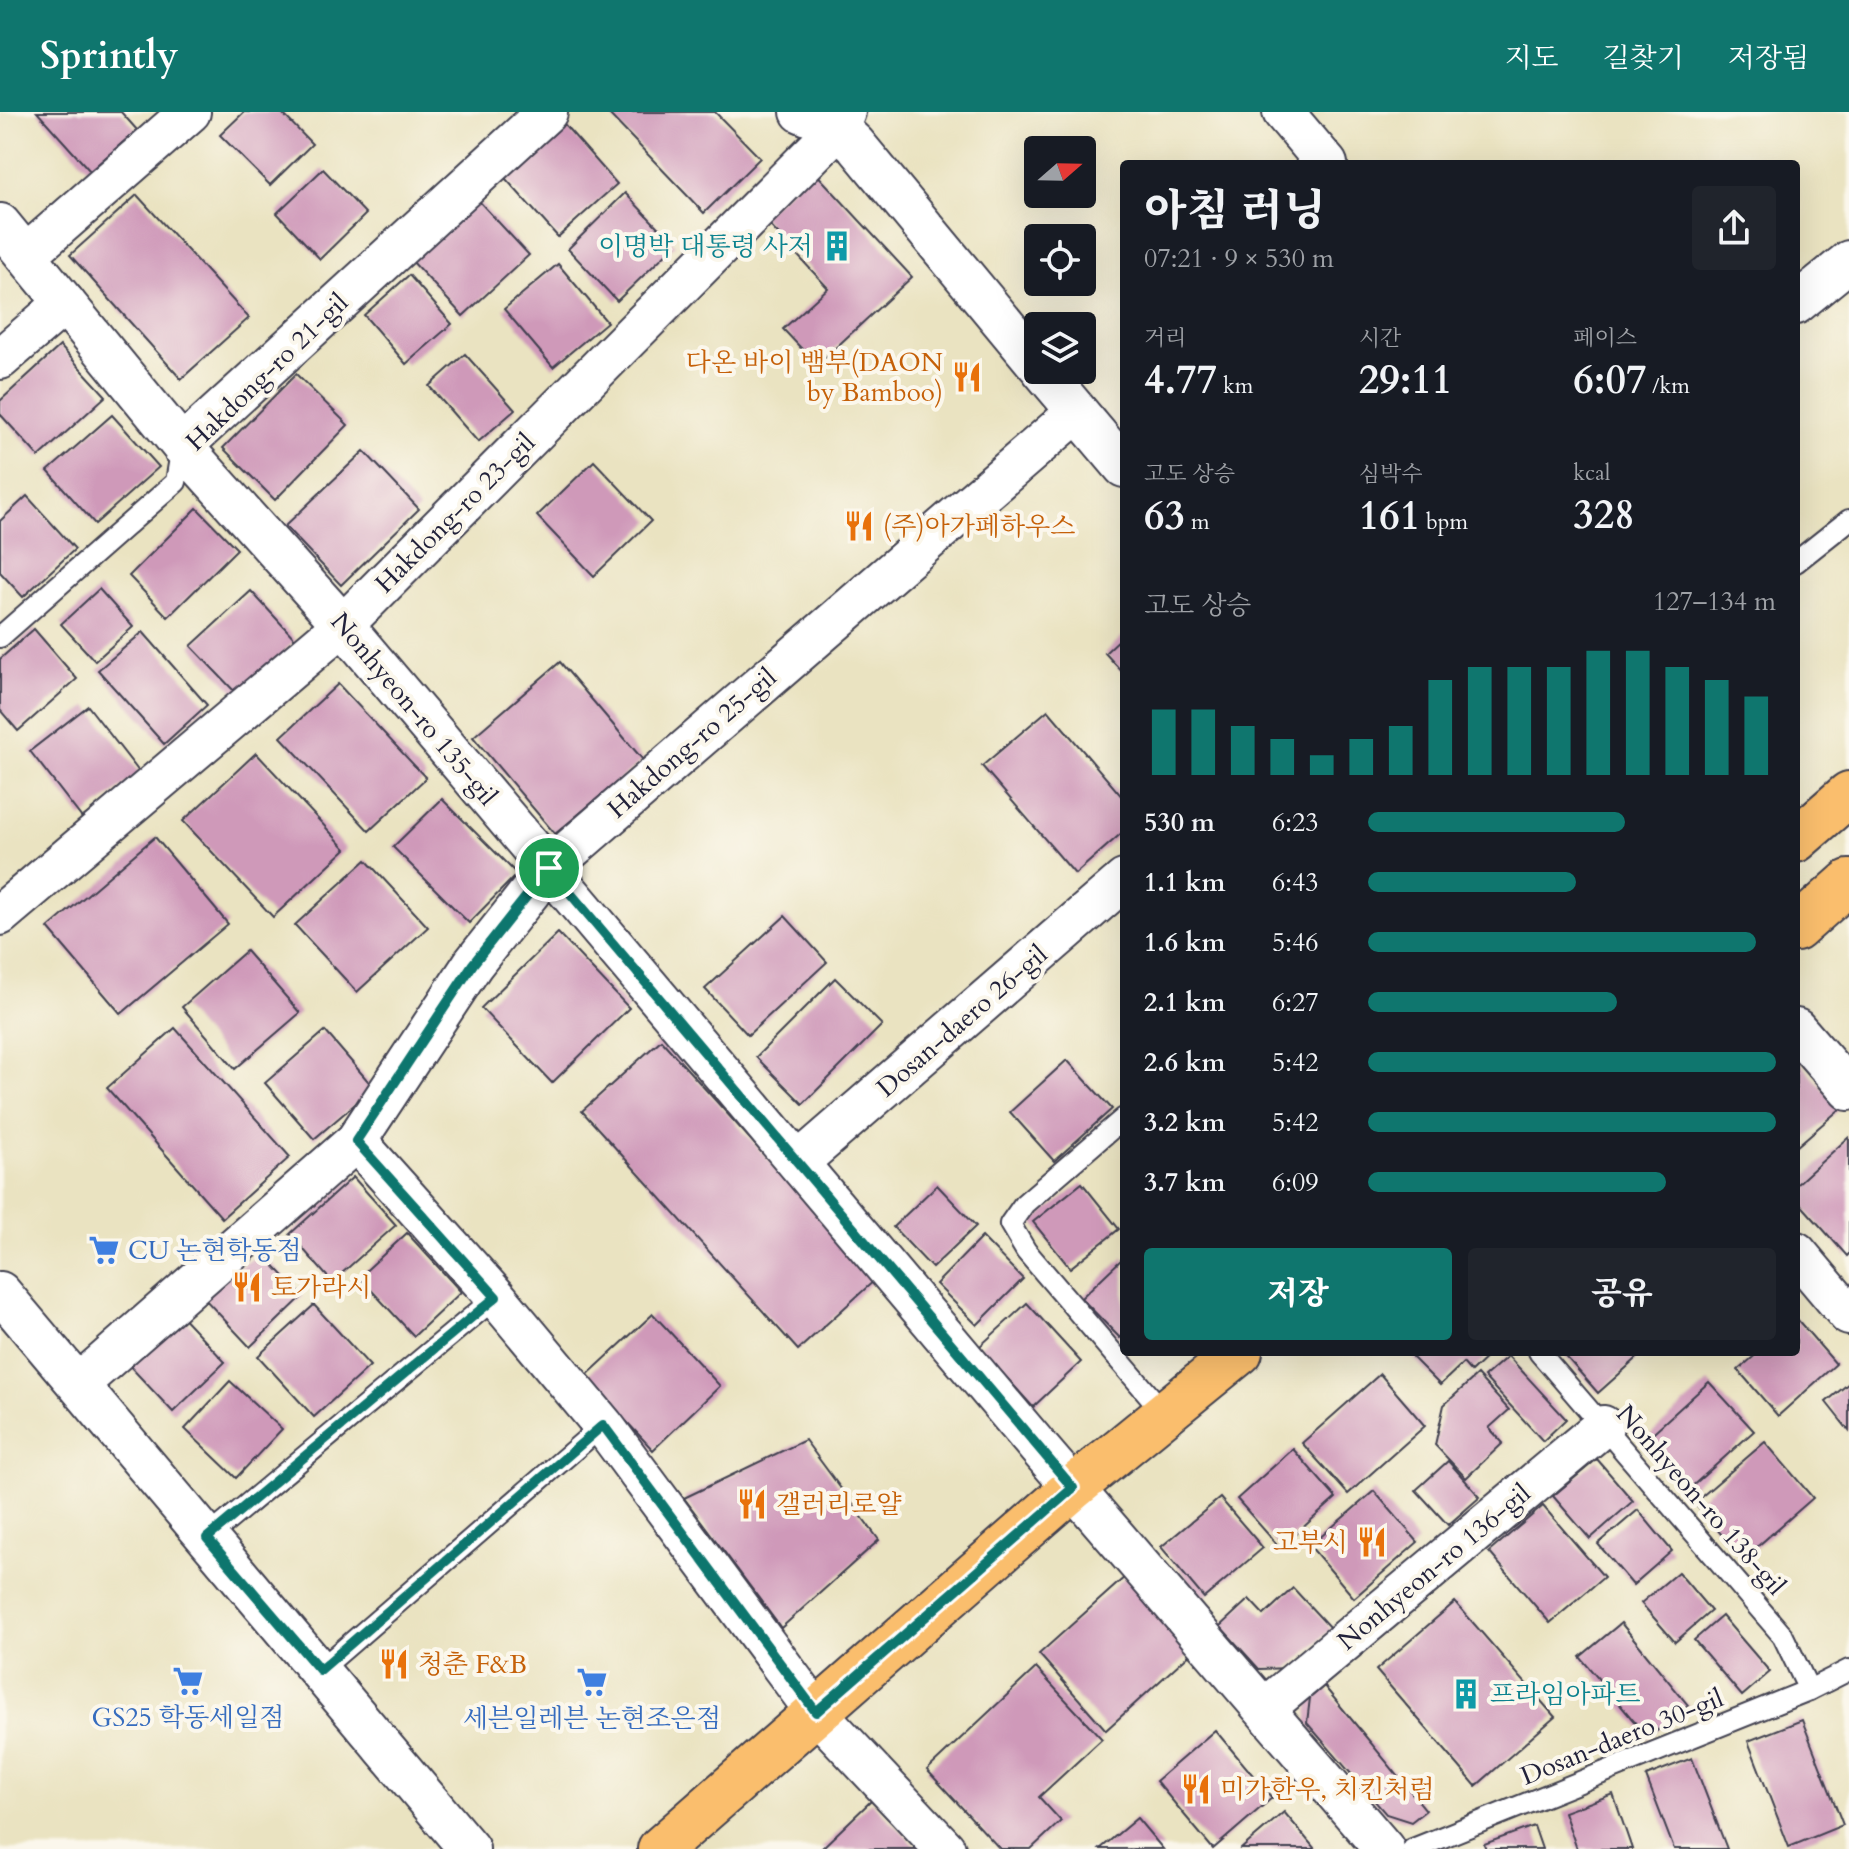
<!DOCTYPE html>
<html lang="ko">
<head>
<meta charset="utf-8">
<style>
  body { margin:0; font-family:Cardo,"Noto Serif KR",serif; background:#20242c; color:#f1f3f6; height:100vh; display:flex; flex-direction:column; font-size:30px; white-space:nowrap }
  * { box-sizing:border-box; margin:0 }
  p { font-size:26px; color:#9ea1a6 }
  .icon { flex:none; width:44px; height:44px; fill:none; stroke:currentColor; stroke-width:2; stroke-linecap:round; stroke-linejoin:round }
  .map { position:relative; flex:1; overflow:hidden }
  .side { position:absolute; left:1120px; top:48px; width:680px; height:1196px; display:flex; flex-direction:column; background:#171b24; border-radius:8px; box-shadow:0 8px 32px #0002 }
  .side>* { flex:none }
  .needle { width:52px; rotate:70deg }
  .buttons { position:absolute; left:1024px; top:24px; display:grid; gap:16px }
  .buttons a { display:grid; place-items:center; width:72px; height:72px; border-radius:8px; background:#171b24; box-shadow:0 8px 32px #0002; font-size:40px }
  .pin { position:absolute; display:grid; place-items:center; width:68px; height:68px; color:#fff; margin:-34px; border:4px solid #fff; border-radius:50%; box-shadow:0 2px 8px #0007 }
  .round { display:grid; place-items:center; flex:none; width:84px; height:84px; border-radius:8px; background:#20242c }
  .overview { display:flex; align-items:center; justify-content:space-between; height:136px; padding:0 24px }
  h1 { font-size:44px; font-weight:800; line-height:60px }
  .figures { display:grid; grid-template-columns:repeat(3,1fr); gap:12px; height:136px; padding:8px 24px }
  .figures div { display:grid; align-content:center }
  .figures b { font-size:40px; font-weight:800 }
  .figures small { font-size:22px; font-weight:400 }
  .figures p { font-size:22px }
  .chart { height:224px; padding:16px 24px }
  .chart p { display:flex; justify-content:space-between }
  .chart svg { width:100%; height:144px; margin-top:8px; stroke:#0f766e; stroke-width:6 }
  .primary-button { display:flex; gap:16px; margin-top:auto; padding:16px 24px }
  .primary-button a { flex:1; height:92px; border-radius:8px; background:#0f766e; color:#fff; font-size:32px; font-weight:800; line-height:92px; text-align:center }
  .primary-button a+a { background:#20242c; color:#f1f3f6 }
  ul { padding:0 24px; list-style:none; font-size:26px }
  li { display:grid; grid-template-columns:128px 96px 1fr; align-items:center; height:60px }
  li i { height:20px; border-radius:10px; background:#0f766e }
  header { display:flex; align-items:center; gap:48px; box-sizing:border-box; height:112px; padding:0 40px; background:#0f766e; color:#fff }
  header strong { font-size:38px }
  nav { display:flex; gap:44px; margin-inline-start:auto; font-size:28px }
  .map>svg:first-child { display:block }
</style>
</head>
<body>
<header>
<strong>Sprintly</strong>
<nav><a>지도</a><a>길찾기</a><a>저장됨</a></nav>
</header>
<div class="map">
<svg width="1849" height="1737" viewBox="0 0 1849 1737">
  <rect width="100%" height="100%" fill="#fbf7ec"/>
  <filter id="ink" filterUnits="userSpaceOnUse"><feTurbulence type="fractalNoise" baseFrequency=".0125" numOctaves="2"/><feDisplacementMap in="SourceGraphic" scale="16" xChannelSelector="R" yChannelSelector="G"/><feConvolveMatrix kernelMatrix="1 2 1 2 8 2 1 2 1" color-interpolation-filters="sRGB"/></filter>
  <filter id="wash" filterUnits="userSpaceOnUse"><feTurbulence type="fractalNoise" baseFrequency=".006" numOctaves="4" result="noise"/><feDisplacementMap in="SourceGraphic" scale="32" xChannelSelector="R" yChannelSelector="G"/><feGaussianBlur stdDeviation="1.8" result="paint"/><feColorMatrix in="noise" values="0 0 0 0 0 0 0 0 0 0 0 0 0 0 0 0 0 1.4 0 .05"/><feComposite in="paint" operator="in"/></filter>
  <g filter="url(#wash)">
    <rect width="100%" height="100%" fill="#eae3c1"/>
    <g id="blocks">
      <!-- building -->
      <g fill="#cf99b9">
        <polygon points="37,0 121,0 137,18 90,59"/>
        <polygon points="244,0 281,0 312,32 270,73 220,23"/>
        <polygon points="607,0 715,0 760,46 704,101"/>
        <polygon points="564,12 617,72 558,125 505,66"/>
        <polygon points="323,57 366,102 320,147 277,101"/>
        <polygon points="812,57 912,165 817,253 783,217 828,176 761,104"/>
        <polygon points="625,81 675,133 617,189 568,137"/>
        <polygon points="137,83 249,206 181,267 70,143"/>
        <polygon points="477,87 529,143 463,204 411,148"/>
        <polygon points="558,152 607,210 553,255 504,197"/>
        <polygon points="409,163 452,212 406,252 364,203"/>
        <polygon points="60,234 106,284 39,345 0,302 0,289"/>
        <polygon points="465,242 515,298 478,330 429,274"/>
        <polygon points="296,262 348,313 275,388 223,336"/>
        <polygon points="112,303 159,355 95,412 48,359"/>
        <polygon points="364,339 419,397 341,473 285,414"/>
        <polygon points="594,349 651,409 594,464 537,404"/>
        <polygon points="27,384 75,437 23,485 0,460 0,409"/>
        <polygon points="197,396 237,437 168,505 129,464"/>
        <polygon points="99,477 133,515 95,549 61,512"/>
        <polygon points="251,479 296,528 238,583 191,534"/>
        <polygon points="34,517 77,567 18,619 0,598 0,547"/>
        <polygon points="143,520 207,593 164,632 98,558"/>
        <polygon points="1124,523 1124,562 1105,541"/>
        <polygon points="560,550 643,648 555,722 473,625"/>
        <polygon points="338,572 426,666 369,719 281,625"/>
        <polygon points="88,594 140,661 82,706 30,639"/>
        <polygon points="1048,598 1124,687 1124,719 1075,762 982,654"/>
        <polygon points="256,641 346,737 273,805 183,709"/>
        <polygon points="442,687 517,762 469,811 393,735"/>
        <polygon points="155,725 228,812 121,902 48,816"/>
        <polygon points="366,748 428,815 357,880 295,813"/>
        <polygon points="785,804 827,850 748,923 705,877"/>
        <polygon points="558,821 629,896 552,971 481,896"/>
        <polygon points="246,839 300,901 235,957 182,895"/>
        <polygon points="835,866 882,913 803,992 756,945"/>
        <polygon points="175,916 290,1045 222,1106 107,976"/>
        <polygon points="325,919 374,976 314,1027 265,971"/>
        <polygon points="661,928 876,1167 798,1238 582,999"/>
        <polygon points="1796,945 1840,997 1796,1035"/>
        <polygon points="1067,948 1112,997 1054,1049 1010,1000"/>
        <polygon points="1849,1025 1849,1142 1847,1144 1796,1087 1796,1073"/>
        <polygon points="353,1065 396,1113 332,1170 290,1122"/>
        <polygon points="1082,1071 1119,1117 1070,1156 1033,1110"/>
        <polygon points="937,1073 976,1114 932,1156 893,1115"/>
        <polygon points="407,1121 461,1180 414,1224 359,1165"/>
        <polygon points="982,1125 1023,1167 977,1213 936,1172"/>
        <polygon points="261,1140 303,1184 250,1235 202,1184"/>
        <polygon points="1124,1145 1124,1222 1120,1226 1081,1186"/>
        <polygon points="1027,1191 1081,1250 1033,1295 979,1235"/>
        <polygon points="314,1193 370,1254 314,1305 258,1244"/>
        <polygon points="178,1200 225,1250 173,1300 126,1250"/>
        <polygon points="653,1202 720,1274 653,1338 585,1265"/>
        <polygon points="1796,1206 1836,1252 1778,1304 1738,1258 1759,1240 1796,1240"/>
        <polygon points="1417,1240 1492,1240 1471,1260 1463,1251 1440,1273 1412,1245"/>
        <polygon points="1562,1240 1644,1240 1598,1281"/>
        <polygon points="1508,1244 1566,1307 1543,1329 1484,1265"/>
        <polygon points="1380,1262 1425,1314 1348,1382 1302,1331"/>
        <polygon points="1477,1263 1509,1298 1489,1316 1503,1331 1466,1366 1435,1333 1444,1293"/>
        <polygon points="230,1269 282,1317 236,1366 185,1317"/>
        <polygon points="1709,1270 1754,1319 1689,1377 1645,1328"/>
        <polygon points="1849,1271 1849,1319 1826,1290"/>
        <polygon points="805,1328 879,1428 781,1516 684,1386"/>
        <polygon points="1765,1330 1813,1386 1743,1447 1694,1391"/>
        <polygon points="1293,1337 1336,1386 1280,1436 1237,1387"/>
        <polygon points="1597,1347 1633,1389 1590,1427 1553,1384"/>
        <polygon points="1448,1349 1480,1385 1448,1413 1416,1378"/>
        <polygon points="1374,1379 1418,1430 1354,1486 1310,1434"/>
        <polygon points="1220,1386 1263,1436 1204,1486 1161,1435"/>
        <polygon points="1543,1394 1604,1465 1550,1511 1489,1440"/>
        <polygon points="1638,1398 1672,1439 1633,1473 1598,1432"/>
        <polygon points="1678,1460 1711,1499 1675,1530 1641,1491"/>
        <polygon points="1126,1464 1193,1539 1106,1618 1039,1542"/>
        <polygon points="1293,1476 1331,1517 1289,1556 1259,1557 1220,1514 1249,1487 1264,1503"/>
        <polygon points="1455,1490 1555,1605 1476,1674 1376,1558"/>
        <polygon points="1722,1504 1770,1560 1742,1584 1694,1528"/>
        <polygon points="1621,1511 1688,1593 1648,1626 1580,1545"/>
        <polygon points="1036,1556 1102,1627 1039,1685 1061,1709 1031,1737 1000,1737 927,1658"/>
        <polygon points="1324,1574 1426,1698 1411,1710 1386,1702 1307,1611 1310,1586"/>
        <polygon points="1802,1608 1843,1713 1789,1735 1748,1629"/>
        <polygon points="1215,1618 1272,1686 1213,1737 1156,1669"/>
        <polygon points="1692,1646 1727,1737 1674,1737 1646,1664"/>
        <polygon points="1613,1682 1632,1737 1577,1737 1564,1700"/>
        <polygon points="871,1689 918,1737 821,1737"/>
        <polygon points="1284,1700 1315,1737 1241,1737"/>
        <polygon points="1137,1706 1163,1737 1100,1737"/>
        <polygon points="1534,1714 1542,1737 1486,1737 1484,1732"/>
      </g>
    </g>
  </g>
  <g filter="url(#ink)">
    <use href="#blocks" fill-opacity="0" stroke="#403f4f" stroke-width="2"/>
    <g fill="none" stroke-linecap="round" stroke-linejoin="round">
      <!-- service casing -->
      <g stroke="#403f4f" stroke-width="24">
        <g id="service">
          <polyline points="1796,450 1849,408"/>
          <polyline points="0,525 176,370 182,334"/>
          <polyline points="1124,1006 1024,1092 1010,1112 1026,1139 1165,1302"/>
          <polyline points="1539,1240 1783,1524 1809,1578"/>
          <polyline points="207,1426 496,1185"/>
          <polyline points="320,1558 603,1313"/>
          <polyline points="1413,1737 1809,1578 1849,1558"/>
        </g>
      </g>
      <!-- minor casing -->
      <g stroke="#403f4f" stroke-width="44">
        <g id="minor">
          <polyline points="801,0 838,16 855,32 1038,253"/>
          <polyline points="1283,0 1327,52"/>
          <polyline points="0,112 182,334 343,513 1038,1335 1384,1737"/>
          <polyline points="26,143 190,0"/>
          <polyline points="1796,192 1849,149"/>
          <polyline points="0,247 65,191"/>
          <polyline points="1042,258 1124,355"/>
          <polyline points="182,334 547,0"/>
          <polyline points="0,803 343,513 838,16 845,0"/>
          <polyline points="1796,917 1849,978"/>
          <polyline points="356,1029 496,1185 603,1313 816,1600 945,1737"/>
          <polyline points="800,1049 1124,768"/>
          <polyline points="1796,1140 1849,1203"/>
          <polyline points="0,1180 469,1737"/>
          <polyline points="80,1271 356,1029 473,852 549,756 1077,300"/>
          <polyline points="1265,1596 1603,1314"/>
        </g>
      </g>
      <!-- primary casing -->
      <g stroke="#403f4f" stroke-width="48">
        <g id="primary">
          <polyline points="1796,728 1849,682"/>
          <polyline points="1796,817 1849,770"/>
          <polyline points="660,1737 1073,1376 1240,1240"/>
        </g>
      </g>
      <!-- service -->
      <use href="#service" stroke="#fff" stroke-width="20"/>
      <!-- minor -->
      <use href="#minor" stroke="#fff" stroke-width="40"/>
      <!-- primary -->
      <use href="#primary" stroke="#fabe6d" stroke-width="44"/>
    </g>
  </g>
  <g fill="none" stroke-linecap="round" stroke-linejoin="round" filter="url(#ink)">
    <!-- route casing -->
    <g stroke="#fff" stroke-width="16">
      <polygon id="route" points="549,756 1073,1376 816,1600 603,1313 320,1558 207,1426 496,1185 356,1029 473,852"/>
    </g>
    <!-- route -->
    <use href="#route" stroke="#0f766e" stroke-width="10"/>
  </g>
  <!-- icons -->
  <defs>
    <g id="building-bare" transform="scale(2.4)"><path d="M-4-6H4V6H1V3H-1V6H-4ZM-2.5-4.3h1.7v1.8h-1.7ZM.8-4.3h1.7v1.8H.8ZM-2.5-1h1.7V.8h-1.7ZM.8-1h1.7V.8H.8Z" fill="#0f9aa8" stroke="#fbf7ec" stroke-width="2.5" paint-order="stroke"/></g>
    <g id="restaurant-bare" transform="scale(2.4)"><path d="M-5-6h1v4h1v-4h1v4h1v-4h1v5L-1.5 .5V6h-2V.5L-5-1ZM5-6V6H3V1.5H1.5Q1.5-4 5-6Z" fill="#e8710a" stroke="#fbf7ec" stroke-width="2.5" paint-order="stroke"/></g>
    <g id="supermarket-bare" transform="scale(2.4)"><path d="M-6-5.5h2.5l.6 2H6L4.5 2H-2.5L-4.4-4H-6ZM-1.5 3.2a1.3 1.3 0 1 0 .1 0ZM3 3.2a1.3 1.3 0 1 0 .1 0Z" fill="#3f7fe0" stroke="#fbf7ec" stroke-width="2.5" paint-order="stroke"/></g>
  </defs>
  <g fill-rule="evenodd">
    <use href="#building-bare" x="837" y="134"/>
    <use href="#restaurant-bare" x="967" y="265"/>
    <use href="#restaurant-bare" x="859" y="414"/>
    <use href="#supermarket-bare" x="104" y="1138"/>
    <use href="#restaurant-bare" x="247" y="1175"/>
    <use href="#restaurant-bare" x="752" y="1392"/>
    <use href="#restaurant-bare" x="1372" y="1430"/>
    <use href="#restaurant-bare" x="394" y="1552"/>
    <use href="#supermarket-bare" x="188" y="1569"/>
    <use href="#supermarket-bare" x="592" y="1570"/>
    <use href="#building-bare" x="1466" y="1582"/>
    <use href="#restaurant-bare" x="1196" y="1677"/>
  </g>
  <g text-anchor="middle" dominant-baseline="central" stroke-width="8" stroke-linejoin="round" paint-order="stroke">
    <!-- culture labels -->
    <g font-size="26" fill="#0d838f" stroke="#fbf7ec" text-anchor="end">
      <text x="813" y="134">이명박 대통령 사저</text>
      <text x="1490" y="1582" text-anchor="start">프라임아파트</text>
    </g>
    <!-- food labels -->
    <g font-size="26" fill="#c56008" stroke="#fbf7ec" text-anchor="start">
      <text x="943" y="250" text-anchor="end">다온 바이 뱀부(DAON<tspan x="943" dy="30">by Bamboo)</tspan></text>
      <text x="883" y="414">(주)아가페하우스</text>
      <text x="271" y="1175">토가라시</text>
      <text x="776" y="1392">갤러리로얄</text>
      <text x="1348" y="1430" text-anchor="end">고부시</text>
      <text x="418" y="1552">청춘 F&amp;B</text>
      <text x="1220" y="1677">미가한우, 치킨처럼</text>
    </g>
    <!-- street labels -->
    <g font-size="26" fill="#22223b" stroke="#fbf7ec">
      <text transform="translate(267 260) rotate(-44)">Hakdong-ro 21-gil</text>
      <text transform="translate(455 401) rotate(-45)">Hakdong-ro 23-gil</text>
      <text transform="translate(414 597) rotate(50)">Nonhyeon-ro 135-gil</text>
      <text transform="translate(692 631) rotate(-41)">Hakdong-ro 25-gil</text>
      <text transform="translate(962 909) rotate(-41)">Dosan-daero 26-gil</text>
      <text transform="translate(1701 1388) rotate(49)">Nonhyeon-ro 138-gil</text>
      <text transform="translate(1434 1455) rotate(-40)">Nonhyeon-ro 136-gil</text>
      <text transform="translate(1622 1625) rotate(-22)">Dosan-daero 30-gil</text>
    </g>
    <!-- shop labels -->
    <g font-size="26" fill="#366cbe" stroke="#fbf7ec">
      <text x="128" y="1138" text-anchor="start">CU 논현학동점</text>
      <text x="188" y="1605">GS25 학동세일점</text>
      <text x="592" y="1606">세븐일레븐 논현조은점</text>
    </g>
  </g>
</svg>
<div class="buttons">
<a><svg class="needle" viewBox="-14 -14 28 28"><path d="M0-13l5 13h-10z" fill="#e53935"/><path d="M0 13l5-13h-10z" fill="#9ea1a6"/></svg></a>
<a><svg class="icon" aria-label="locate" viewBox="0 0 24 24"><circle cx="12" cy="12" r="6"/><path d="M12 2v4M12 18v4M2 12h4M18 12h4"/></svg></a>
<a><svg class="icon" aria-label="layers" viewBox="0 0 24 24"><path d="M12 4l9 5-9 5-9-5zM3 14l9 5 9-5"/></svg></a>
</div>
<div class="pin" style="left:549px;top:756px;background:#1e9e55"><svg class="icon" aria-label="arrive" viewBox="0 0 24 24"><path d="M6 21V4h12l-3 4 3 4H6"/></svg></div>
<section class="side">
<div class="overview"><div><h1>아침 러닝</h1><p>07:21 · 9 × 530 m</p></div><a class="round"><svg class="icon" aria-label="share" viewBox="0 0 24 24"><path d="M12 15V3M7 8l5-5 5 5M5 13v7h14v-7"/></svg></a></div>
<div class="figures">
<div><p>거리</p><b>4.77<small> km</small></b></div>
<div><p>시간</p><b>29:11</b></div>
<div><p>페이스</p><b>6:07<small> /km</small></b></div>
</div>
<div class="figures">
<div><p>고도 상승</p><b>63<small> m</small></b></div>
<div><p>심박수</p><b>161<small> bpm</small></b></div>
<div><p>kcal</p><b>328</b></div>
</div>
<div class="chart"><p><span>고도 상승</span>127–134 m</p>
<svg viewBox="0 0 160 44" preserveAspectRatio="none"><path d="M5 44V24M15 44V24M25 44V29M35 44V33M45 44V38M55 44V33M65 44V29M75 44V15M85 44V11M95 44V11M105 44V11M115 44V6M125 44V6M135 44V11M145 44V15M155 44V20"/></svg>
</div>
<ul>
<li><b>530 m</b>6:23<i style="width:63%"></i></li>
<li><b>1.1 km</b>6:43<i style="width:51%"></i></li>
<li><b>1.6 km</b>5:46<i style="width:95%"></i></li>
<li><b>2.1 km</b>6:27<i style="width:61%"></i></li>
<li><b>2.6 km</b>5:42<i style="width:100%"></i></li>
<li><b>3.2 km</b>5:42<i style="width:100%"></i></li>
<li><b>3.7 km</b>6:09<i style="width:73%"></i></li>
</ul>
<div class="primary-button"><a>저장</a><a>공유</a></div>
</section>
</div>
</body>
</html>
